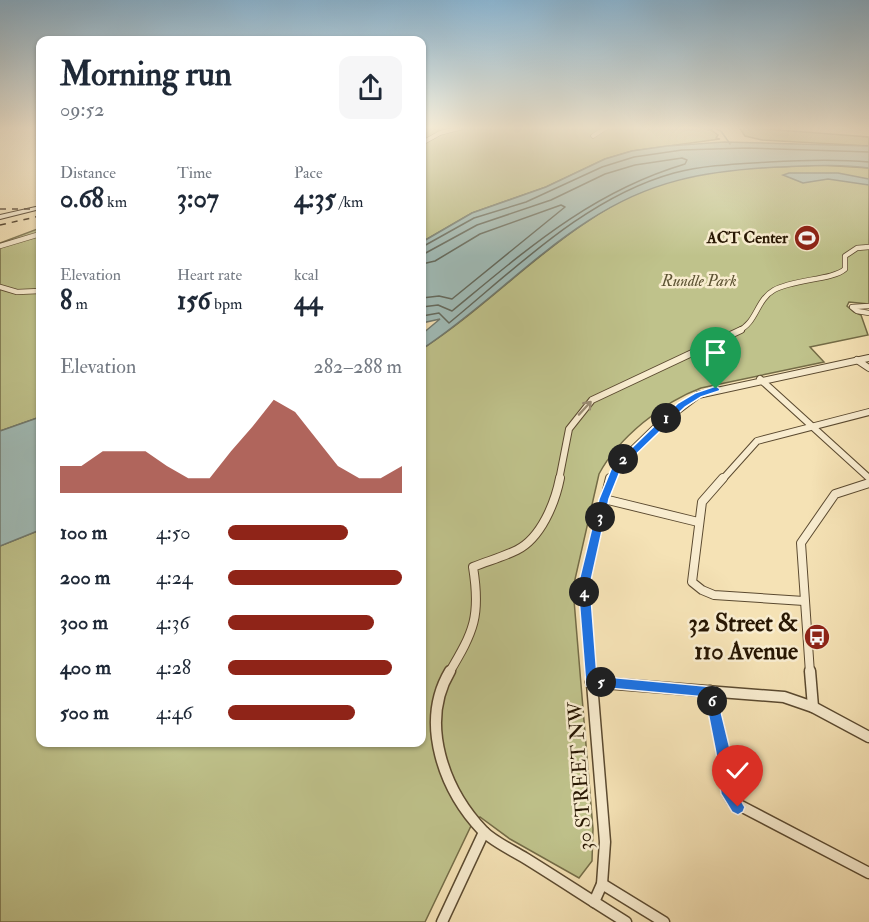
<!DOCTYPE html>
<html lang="en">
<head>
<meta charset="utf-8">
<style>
  body { margin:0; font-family:"IM FELL Double Pica",serif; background:#f6f6f7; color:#1f2937; height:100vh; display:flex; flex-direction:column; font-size:22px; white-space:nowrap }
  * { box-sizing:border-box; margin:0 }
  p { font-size:20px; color:#747a83 }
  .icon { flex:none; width:33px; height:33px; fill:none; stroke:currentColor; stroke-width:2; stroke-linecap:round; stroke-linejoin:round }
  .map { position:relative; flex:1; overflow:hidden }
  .details { position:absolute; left:36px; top:36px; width:390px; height:711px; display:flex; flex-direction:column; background:#fff; border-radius:12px; box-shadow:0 2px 4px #0004 }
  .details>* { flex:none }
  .pin { position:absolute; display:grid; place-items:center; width:51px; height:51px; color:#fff; margin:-62px -26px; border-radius:50% 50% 50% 0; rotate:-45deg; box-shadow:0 0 6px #0007 }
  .pin .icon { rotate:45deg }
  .km { position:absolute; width:30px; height:30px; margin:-15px; border-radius:50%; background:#222; color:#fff; font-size:16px; line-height:30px; text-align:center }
  .round { display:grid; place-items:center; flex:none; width:63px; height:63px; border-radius:12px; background:#f6f6f7 }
  .overview { display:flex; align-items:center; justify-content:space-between; height:102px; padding:0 24px }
  h1 { font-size:33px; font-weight:800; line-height:45px }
  .figures { display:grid; grid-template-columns:repeat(3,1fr); gap:9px; height:102px; padding:6px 24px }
  .figures div { display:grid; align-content:center }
  .figures b { font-size:26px; font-weight:800 }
  .figures small { font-size:16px; font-weight:400 }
  .figures p { font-size:16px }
  .chart { height:168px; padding:12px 24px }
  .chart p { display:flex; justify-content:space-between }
  .chart svg { width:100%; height:108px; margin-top:6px; fill:#8f2418; opacity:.7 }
  ul { padding:0 24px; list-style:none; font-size:20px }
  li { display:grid; grid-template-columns:96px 72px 1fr; align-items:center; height:45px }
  li i { height:15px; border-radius:8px; background:#8f2418 }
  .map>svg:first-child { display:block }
</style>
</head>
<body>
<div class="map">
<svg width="869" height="922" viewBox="0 0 869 922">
  <rect width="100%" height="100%" fill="#f5e2b5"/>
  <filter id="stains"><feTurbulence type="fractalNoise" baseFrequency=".00333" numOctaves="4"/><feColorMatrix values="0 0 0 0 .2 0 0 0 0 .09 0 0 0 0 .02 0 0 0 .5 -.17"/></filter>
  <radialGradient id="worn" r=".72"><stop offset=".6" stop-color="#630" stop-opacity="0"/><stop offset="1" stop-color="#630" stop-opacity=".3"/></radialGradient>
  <!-- green -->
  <g fill="#bfc28b" stroke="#746c47" stroke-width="1.5">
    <polygon points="434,127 715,127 711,130 718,135 716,138 720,139 632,151 605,159 546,187 472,213 422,242 422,130"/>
    <polygon points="739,127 869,137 869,146 762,140 745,136"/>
    <path d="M821 165 869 168V304L849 302 847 306 854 312 861 315 868 335 810 347 824 362 701 388C663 402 618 438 599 474L573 588 593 829 592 861 579 878 510 839 480 817 471 826 425 922H0V546L40 530V742H422V349C504 296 570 213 666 182 715 166 770 168 821 165Z"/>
    <polygon points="40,228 40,417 0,431 0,243"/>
  </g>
  <!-- water -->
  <g fill="#a0bcb8" stroke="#707a70" stroke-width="1.5">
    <path d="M724 142 869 146V168C838 164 808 166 778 167 705 171 650 180 588 221 529 259 480 311 422 349V334L440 319 422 323V242L472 213 546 187 605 159 632 151 667 146Z"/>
    <polygon points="789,173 838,173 869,179 869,185 828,179 803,183 783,175"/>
    <polygon points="40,417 40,530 0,546 0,431"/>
  </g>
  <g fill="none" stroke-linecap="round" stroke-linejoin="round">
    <!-- shore -->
    <g stroke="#646a5e" stroke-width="1.5">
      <polyline points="422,247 474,218 526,202 602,167 634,157 682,150 746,148 869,152"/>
      <path d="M422 255 477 225 551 200 605 174 635 165 682 158 687 160 685 164C591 192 526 250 452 311L438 305 422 307"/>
      <polyline points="422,264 435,261 480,234 561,205 565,207 452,299 439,296 422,298"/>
      <path d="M422 316 439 313 449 323C517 267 587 197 674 173 705 165 737 164 769 162 803 160 836 159 869 162"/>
    </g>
    <!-- stream -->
    <polyline stroke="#707a70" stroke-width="1.5" points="712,127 721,131 730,144"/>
    <!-- minor-far4 casing -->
    <g stroke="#5b4a30" stroke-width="5">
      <g id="minor-far4">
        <polyline points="593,136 607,127"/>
        <polyline points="422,143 440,133 463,127"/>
      </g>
    </g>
    <!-- minor-far3 casing -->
    <g stroke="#5b4a30" stroke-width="6">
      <g id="minor-far3">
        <polyline points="0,246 40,234"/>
        <polyline points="0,287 17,292 40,291"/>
        <polyline points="869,306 852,307 857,311 869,313"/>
        <path d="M738 331C757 323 756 300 774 290 794 279 833 280 845 269V256L857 248 869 247"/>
      </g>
    </g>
    <!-- minor-far2 casing -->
    <g stroke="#5b4a30" stroke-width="8">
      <g id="minor-far2">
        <polyline points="857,360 869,368"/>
        <polyline points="760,379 869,478"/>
        <polyline points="559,480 569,429 592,400 741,330"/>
        <polyline points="610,480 625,457 656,427 698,395 869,358"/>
        <polyline points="722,480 757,441 869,412"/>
      </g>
    </g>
    <!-- minor-far1 casing -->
    <g stroke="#5b4a30" stroke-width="10">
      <g id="minor-far1">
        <polyline points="723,478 702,502 692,582 702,590 714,595 804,601"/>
        <polyline points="604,499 698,522"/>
        <path d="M449 673C474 631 481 616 473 567 488 561 503 557 517 550 541 538 555 503 560 478"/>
        <polyline points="591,673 584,585 610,478"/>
        <polyline points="810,673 801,543 835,494 869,483"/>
      </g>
    </g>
    <!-- minor casing -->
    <g stroke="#5b4a30" stroke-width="13">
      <g id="minor">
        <path d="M450 671C419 723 444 790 483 831 494 842 512 850 525 858 559 879 592 901 626 922"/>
        <polyline points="591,671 605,842 602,884 594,902"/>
        <polyline points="810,671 813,707"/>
        <polyline points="591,682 784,697 813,707 869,737"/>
        <polyline points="710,691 724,753 728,794 733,802 869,873"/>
        <polyline points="602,884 664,922"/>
        <polyline points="442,922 484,832"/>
      </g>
    </g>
    <!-- secondary casing -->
    <g stroke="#281703" stroke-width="2">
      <polygon id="secondary" points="40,206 40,209 0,219 0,215"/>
    </g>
    <!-- minor-far4 -->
    <use href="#minor-far4" stroke="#f8eccf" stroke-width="4"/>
    <!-- minor-far3 -->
    <use href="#minor-far3" stroke="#f8eccf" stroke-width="4.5"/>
    <!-- minor-far2 -->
    <use href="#minor-far2" stroke="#f8eccf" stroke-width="6"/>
    <!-- minor-far1 -->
    <use href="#minor-far1" stroke="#f8eccf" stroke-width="8"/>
    <!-- minor -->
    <use href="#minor" stroke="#f8eccf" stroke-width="10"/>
    <!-- secondary -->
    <use href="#secondary" fill="#f8eccf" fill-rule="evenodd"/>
    <!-- rail -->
    <g stroke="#281703" stroke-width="1.5" stroke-dasharray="6 6" stroke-linecap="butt">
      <polyline points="0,209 40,209"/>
      <polyline points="0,225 40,216"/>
    </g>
  </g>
  <!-- one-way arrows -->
  <defs><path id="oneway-shaft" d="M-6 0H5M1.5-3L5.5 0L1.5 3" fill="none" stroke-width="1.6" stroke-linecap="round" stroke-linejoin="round" transform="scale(1.5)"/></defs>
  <use stroke="#9a8c73" href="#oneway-shaft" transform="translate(585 408) rotate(-47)"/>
  <!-- sky -->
  <linearGradient id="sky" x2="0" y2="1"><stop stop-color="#8bb7d5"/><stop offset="0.5" stop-color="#faf2de"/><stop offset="1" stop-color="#faf2de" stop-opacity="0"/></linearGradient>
  <rect width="869" height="256" fill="url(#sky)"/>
  <!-- route -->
  <polygon fill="#1a73e8" stroke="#fff" stroke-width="1.5" points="716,386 720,389 719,391 701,397 685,407 621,469 609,499 590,585 597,676 715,687 731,753 735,791 745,807 743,812 738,815 732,812 721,794 716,753 705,697 586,686 578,585 599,499 612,467 678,403 695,393"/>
  <!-- icons -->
  <defs>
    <g id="stadium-disc" transform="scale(1.35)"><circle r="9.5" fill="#8f2418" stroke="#f8eccf"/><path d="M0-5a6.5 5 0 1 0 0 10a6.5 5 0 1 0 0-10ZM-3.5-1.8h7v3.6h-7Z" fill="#fff"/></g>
    <g id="bus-disc" transform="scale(1.35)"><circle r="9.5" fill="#8f2418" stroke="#f8eccf"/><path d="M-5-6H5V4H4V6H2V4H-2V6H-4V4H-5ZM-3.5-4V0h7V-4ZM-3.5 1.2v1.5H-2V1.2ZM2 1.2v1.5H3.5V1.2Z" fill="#fff"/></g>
  </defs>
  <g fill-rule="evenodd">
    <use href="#stadium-disc" x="807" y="238"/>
    <use href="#bus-disc" x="817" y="637"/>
  </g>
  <g text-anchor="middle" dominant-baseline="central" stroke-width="5" stroke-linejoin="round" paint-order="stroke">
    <!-- far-poi labels -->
    <g font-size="16" font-weight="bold" fill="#281703" stroke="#f8eccf" text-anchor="end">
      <text x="788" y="238">ACT Center</text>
    </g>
    <!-- far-park labels -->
    <g font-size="16" font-style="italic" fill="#5d5333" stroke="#f8eccf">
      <text x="699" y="281">Rundle Park</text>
    </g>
    <!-- street labels -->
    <g font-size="20" fill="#281703" stroke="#f8eccf">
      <text transform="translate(580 776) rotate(-94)">30 STREET NW</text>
    </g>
    <!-- near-poi labels -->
    <g font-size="24" font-weight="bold" fill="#281703" stroke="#f8eccf" text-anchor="end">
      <text x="798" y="623">32 Street &amp;<tspan x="798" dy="28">110 Avenue</tspan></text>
    </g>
  </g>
  <rect width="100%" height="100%" filter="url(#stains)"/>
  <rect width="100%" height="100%" fill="url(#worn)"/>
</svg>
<div class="pin" style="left:716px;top:389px;background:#1e9e55"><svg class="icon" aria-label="arrive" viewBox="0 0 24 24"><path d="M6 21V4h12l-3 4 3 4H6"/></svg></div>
<div class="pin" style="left:738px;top:807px;background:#d93025"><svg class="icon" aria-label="check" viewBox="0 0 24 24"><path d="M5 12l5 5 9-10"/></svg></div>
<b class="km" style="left:666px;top:418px">1</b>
<b class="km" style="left:623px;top:459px">2</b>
<b class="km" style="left:600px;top:517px">3</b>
<b class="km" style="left:584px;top:592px">4</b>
<b class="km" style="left:601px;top:682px">5</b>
<b class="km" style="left:712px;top:701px">6</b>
<section class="details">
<div class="overview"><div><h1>Morning run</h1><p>09:52</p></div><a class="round"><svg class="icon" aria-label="share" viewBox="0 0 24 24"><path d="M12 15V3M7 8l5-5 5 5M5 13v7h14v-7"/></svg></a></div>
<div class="figures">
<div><p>Distance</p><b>0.68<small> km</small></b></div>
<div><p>Time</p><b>3:07</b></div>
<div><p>Pace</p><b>4:35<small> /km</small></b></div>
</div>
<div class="figures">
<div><p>Elevation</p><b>8<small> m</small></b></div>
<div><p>Heart rate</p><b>156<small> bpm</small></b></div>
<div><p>kcal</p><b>44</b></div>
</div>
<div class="chart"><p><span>Elevation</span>282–288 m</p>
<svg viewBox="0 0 160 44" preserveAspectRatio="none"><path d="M0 44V33L10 33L20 27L30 27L40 27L50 33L60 38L70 38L80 27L90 17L100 6L110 11L120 22L130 33L140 38L150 38L160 33V44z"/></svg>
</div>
<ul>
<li><b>100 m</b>4:50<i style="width:69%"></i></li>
<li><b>200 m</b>4:24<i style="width:100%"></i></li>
<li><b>300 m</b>4:36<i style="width:84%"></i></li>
<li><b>400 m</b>4:28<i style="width:94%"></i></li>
<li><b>500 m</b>4:46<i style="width:73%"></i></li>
</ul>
</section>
</div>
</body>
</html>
